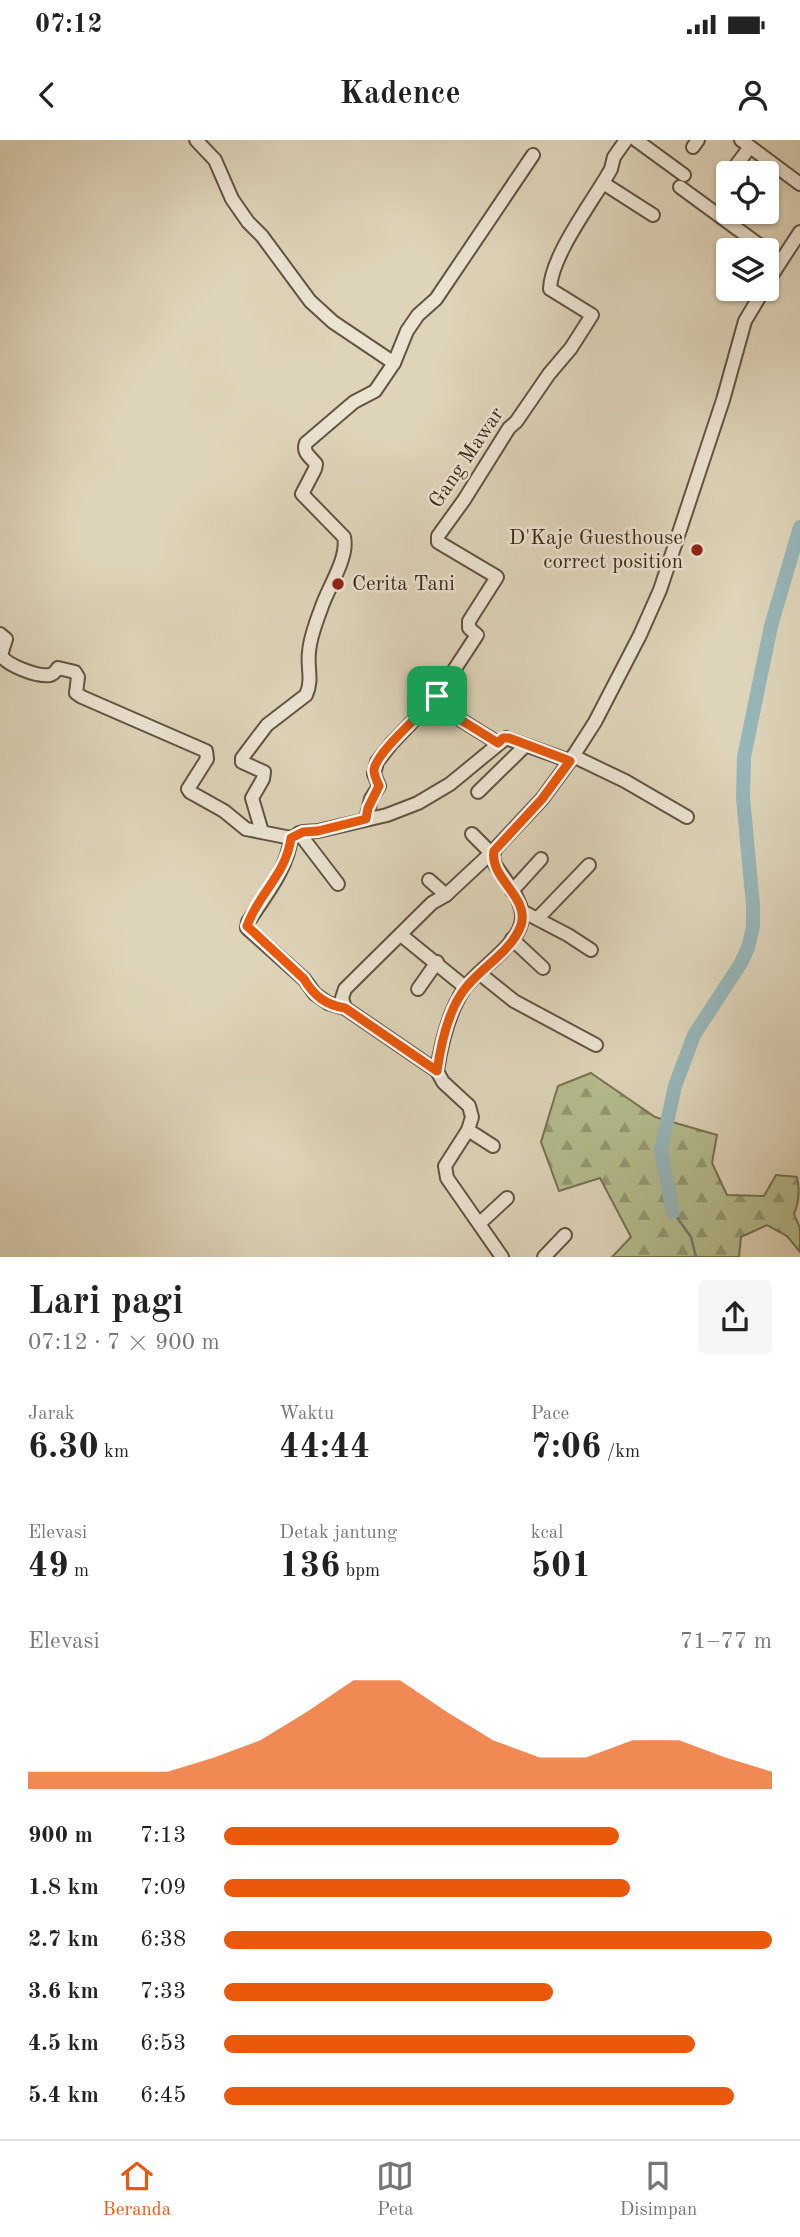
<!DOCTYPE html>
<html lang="id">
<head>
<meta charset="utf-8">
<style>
  body { margin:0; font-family:"Old Standard TT",serif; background:#f6f6f6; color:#222; height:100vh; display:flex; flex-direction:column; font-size:26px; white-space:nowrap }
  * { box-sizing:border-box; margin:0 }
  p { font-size:23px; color:#767676 }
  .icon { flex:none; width:38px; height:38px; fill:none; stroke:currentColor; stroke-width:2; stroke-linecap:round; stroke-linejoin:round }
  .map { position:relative; height:1117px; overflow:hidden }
  .drawer { display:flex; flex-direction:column; background:#fff; flex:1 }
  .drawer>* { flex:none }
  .fabs { position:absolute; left:716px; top:21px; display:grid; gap:14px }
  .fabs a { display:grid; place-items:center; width:63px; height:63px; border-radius:7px; background:#fff; box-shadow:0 2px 5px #0004; font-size:35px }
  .pin { position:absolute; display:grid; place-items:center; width:60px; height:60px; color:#fff; margin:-30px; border-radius:14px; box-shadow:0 4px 10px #0006 }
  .round { display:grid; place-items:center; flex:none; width:74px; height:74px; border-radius:7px; background:#f6f6f6 }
  .headline { display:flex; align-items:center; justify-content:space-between; height:119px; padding:0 28px }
  h1 { font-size:38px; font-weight:700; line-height:52px }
  .figures { display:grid; grid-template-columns:repeat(3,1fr); gap:10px; height:119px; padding:7px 28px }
  .figures div { display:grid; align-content:center }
  .figures b { font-size:35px; font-weight:700 }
  .figures small { font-size:19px; font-weight:400 }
  .figures p { font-size:19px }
  .chart { height:196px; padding:14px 28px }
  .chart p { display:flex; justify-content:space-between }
  .chart svg { width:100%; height:126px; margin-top:7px; fill:#ea580c; opacity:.7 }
  ul { padding:0 28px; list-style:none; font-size:23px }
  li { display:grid; grid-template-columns:112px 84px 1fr; align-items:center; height:52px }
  li i { height:18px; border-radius:9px; background:#ea580c }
  .status { display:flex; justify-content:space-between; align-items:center; height:49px; padding:0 35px; background:#fff; direction:ltr }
  .status svg { height:19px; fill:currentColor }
  header { display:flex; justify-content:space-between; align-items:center; height:91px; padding:0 28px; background:#fff; font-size:32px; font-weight:700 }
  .dock { display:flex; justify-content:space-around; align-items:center; height:98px; border-top:2px solid #e0e0e0; background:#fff; font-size:19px; color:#767676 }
  .dock a { display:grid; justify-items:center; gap:4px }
  .dock .active { color:#ea580c }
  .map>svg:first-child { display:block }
</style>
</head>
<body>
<div class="status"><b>07:12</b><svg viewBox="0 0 49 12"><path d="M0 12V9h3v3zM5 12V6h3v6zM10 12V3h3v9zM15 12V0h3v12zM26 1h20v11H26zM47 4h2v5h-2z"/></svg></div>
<header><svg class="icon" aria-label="back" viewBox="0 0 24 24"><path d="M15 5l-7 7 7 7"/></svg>Kadence<svg class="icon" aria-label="person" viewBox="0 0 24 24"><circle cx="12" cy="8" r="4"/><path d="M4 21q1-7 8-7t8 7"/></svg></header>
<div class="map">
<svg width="800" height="1117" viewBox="0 0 800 1117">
  <defs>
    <pattern id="forest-firs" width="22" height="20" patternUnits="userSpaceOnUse" patternTransform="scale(1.75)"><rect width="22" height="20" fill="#b4bc8e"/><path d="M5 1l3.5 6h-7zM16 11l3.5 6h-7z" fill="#939973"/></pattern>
  </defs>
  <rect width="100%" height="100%" fill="#ded4b9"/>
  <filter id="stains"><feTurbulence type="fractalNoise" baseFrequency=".00286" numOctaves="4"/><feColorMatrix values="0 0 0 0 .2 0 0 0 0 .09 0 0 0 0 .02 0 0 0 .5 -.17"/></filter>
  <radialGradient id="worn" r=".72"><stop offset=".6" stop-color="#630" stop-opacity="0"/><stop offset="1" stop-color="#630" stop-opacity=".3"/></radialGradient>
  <!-- forest -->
  <path fill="url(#forest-firs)" stroke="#777252" stroke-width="2" d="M591 933 655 977 717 995 712 1023 727 1055 764 1056 776 1035 797 1037C800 1050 799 1062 794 1074L800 1088V1112L787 1096 767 1085 741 1097 739 1117H612L631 1097 600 1038 559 1051 541 1002 558 946Z"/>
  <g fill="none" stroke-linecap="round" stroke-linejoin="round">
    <!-- stream -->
    <polyline stroke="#727d78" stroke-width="2.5" points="673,1072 691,1097 696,1117"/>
    <!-- river -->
    <polyline stroke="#97b6b9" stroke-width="14" points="673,1072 661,1010 675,946 694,895 741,823 748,808 753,787 753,765 743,658 744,617 771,486 800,387"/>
    <!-- minor casing -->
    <g stroke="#635340" stroke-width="16">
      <g id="minor">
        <path d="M196 0 215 20 232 59 248 82 262 96 310 161 333 182 394 223 375 251 354 262 306 303C302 313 311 317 316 324L315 329 302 354 344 397C349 418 327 449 321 469 316 482 310 499 309 512 307 528 313 540 306 555L267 585 242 618V622L264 632 263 639 252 658 262 692"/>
        <polyline points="636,0 684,35"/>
        <polyline points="741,0 800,44"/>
        <polyline points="693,7 698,0"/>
        <polyline points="731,32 750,7"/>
        <polyline points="603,43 653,75"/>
        <polyline points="680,47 766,110"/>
        <polyline points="766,144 800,92"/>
        <polyline points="394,223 407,191 418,175 436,159 533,15"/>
        <path d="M0 494 6 499 1 515C6 525 37 537 50 535 54 534 56 531 58 528L75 532 78 537 76 553 82 557 206 611 207 619 188 649 190 652 224 671 246 689 291 698 303 692 318 691 387 675 418 663 450 644 506 598 570 621"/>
        <polyline points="437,556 452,569 461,580 498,603"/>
        <polyline points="573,616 625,641 687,677"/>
        <polyline points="478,652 525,606"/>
        <path d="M366 679 371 659 379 646 374 634 377 622 391 604 437 556 477 495 469 488V481L497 437 438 402V396L464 360 509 288 516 282 549 234 571 208 592 175 550 149C551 115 594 60 611 29L614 17 626 0"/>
        <polyline points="299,693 338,744"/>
        <polyline points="472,694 493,715"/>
        <path d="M291 698C287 730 265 756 248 782L247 788 304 839 315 854 328 863 345 868 437 931"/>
        <polyline points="429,740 446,755"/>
        <polyline points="512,751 541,719"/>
        <polyline points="522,771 568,795 591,810"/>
        <polyline points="538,778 589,725"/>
        <polyline points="401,795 465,847"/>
        <polyline points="512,799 543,828"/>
        <polyline points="479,833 514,861 596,905"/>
        <polyline points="418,849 437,822"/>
        <polyline points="345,868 342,858 345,849 432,763 446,755 491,713"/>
        <polyline points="468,990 493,1006"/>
        <polyline points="480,1083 507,1058"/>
        <path d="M502 1117 447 1038 445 1026 468 990 472 977 469 966 443 942 437 931C441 904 449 872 464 849 478 828 524 803 522 775 521 757 503 738 494 723L493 715 496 708 542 659 570 621 595 582 640 495 660 450 723 260 745 181 764 149"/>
        <polyline points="544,1117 565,1095"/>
      </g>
    </g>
    <!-- minor -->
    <use href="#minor" stroke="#eae3d2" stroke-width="12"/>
  </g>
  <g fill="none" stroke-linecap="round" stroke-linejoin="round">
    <!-- route casing -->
    <g stroke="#fff" stroke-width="14">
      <path id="route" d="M437 556 452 569 461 580 498 603 503 598H509L570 621 542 659 494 711C489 738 530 757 521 785 513 809 484 826 468 845 449 866 441 903 437 931L345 868C326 865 314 856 304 839L247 786C258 754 286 735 291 698L303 692 318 691 366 679 368 668 379 646C377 641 374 636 374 630 376 612 424 572 437 556Z"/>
    </g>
    <!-- route -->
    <use href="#route" stroke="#ea580c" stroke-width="9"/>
  </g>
  <!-- markers -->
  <g fill="#8f2418" stroke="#eae3d2" stroke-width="2.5">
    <circle cx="697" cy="410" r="7"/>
    <circle cx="338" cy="444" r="7"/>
  </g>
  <g text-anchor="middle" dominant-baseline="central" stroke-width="5" stroke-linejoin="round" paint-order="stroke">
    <!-- street labels -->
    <g font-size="21" fill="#3a2817" stroke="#eae3d2">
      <text transform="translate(467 318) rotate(-56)">Gang Mawar</text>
    </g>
    <!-- poi labels -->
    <g font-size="21" fill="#3a2817" stroke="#eae3d2" text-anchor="end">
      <text x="683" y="398">D'Kaje Guesthouse<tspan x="683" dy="24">correct position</tspan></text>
      <text x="352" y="444" text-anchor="start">Cerita Tani</text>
    </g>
  </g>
  <rect width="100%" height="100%" filter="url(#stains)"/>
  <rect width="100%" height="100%" fill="url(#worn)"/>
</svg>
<div class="fabs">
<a><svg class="icon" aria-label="locate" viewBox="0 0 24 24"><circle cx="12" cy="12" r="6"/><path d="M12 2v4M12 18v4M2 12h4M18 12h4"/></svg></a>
<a><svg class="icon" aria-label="layers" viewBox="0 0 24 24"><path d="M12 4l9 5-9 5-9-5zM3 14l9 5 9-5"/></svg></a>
</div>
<div class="pin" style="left:437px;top:556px;background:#1e9e55"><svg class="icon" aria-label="arrive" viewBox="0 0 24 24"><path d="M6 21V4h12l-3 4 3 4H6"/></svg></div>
</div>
<section class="drawer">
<div class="headline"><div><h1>Lari pagi</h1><p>07:12 · 7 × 900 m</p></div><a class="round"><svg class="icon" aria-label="share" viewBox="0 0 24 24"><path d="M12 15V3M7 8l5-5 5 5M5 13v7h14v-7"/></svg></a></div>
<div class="figures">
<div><p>Jarak</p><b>6.30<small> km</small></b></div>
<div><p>Waktu</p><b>44:44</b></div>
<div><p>Pace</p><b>7:06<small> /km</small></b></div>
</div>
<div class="figures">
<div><p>Elevasi</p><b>49<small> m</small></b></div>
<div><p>Detak jantung</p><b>136<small> bpm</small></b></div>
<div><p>kcal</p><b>501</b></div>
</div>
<div class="chart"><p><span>Elevasi</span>71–77 m</p>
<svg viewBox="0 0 160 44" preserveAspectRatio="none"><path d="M0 44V38L10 38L20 38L30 38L40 33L50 27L60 17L70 6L80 6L90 17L100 27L110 33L120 33L130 27L140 27L150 33L160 38V44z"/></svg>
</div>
<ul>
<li><b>900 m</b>7:13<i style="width:72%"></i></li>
<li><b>1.8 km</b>7:09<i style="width:74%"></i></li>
<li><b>2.7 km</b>6:38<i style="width:100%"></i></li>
<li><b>3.6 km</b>7:33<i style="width:60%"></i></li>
<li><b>4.5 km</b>6:53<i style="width:86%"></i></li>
<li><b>5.4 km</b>6:45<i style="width:93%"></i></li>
</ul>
</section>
<nav class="dock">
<a class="active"><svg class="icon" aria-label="home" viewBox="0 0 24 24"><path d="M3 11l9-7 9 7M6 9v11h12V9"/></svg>Beranda</a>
<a><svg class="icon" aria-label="map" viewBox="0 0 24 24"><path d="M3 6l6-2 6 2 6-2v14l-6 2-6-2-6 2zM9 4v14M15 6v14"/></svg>Peta</a>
<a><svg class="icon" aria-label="saved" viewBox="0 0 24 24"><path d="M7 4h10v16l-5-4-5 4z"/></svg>Disimpan</a>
</nav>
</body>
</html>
